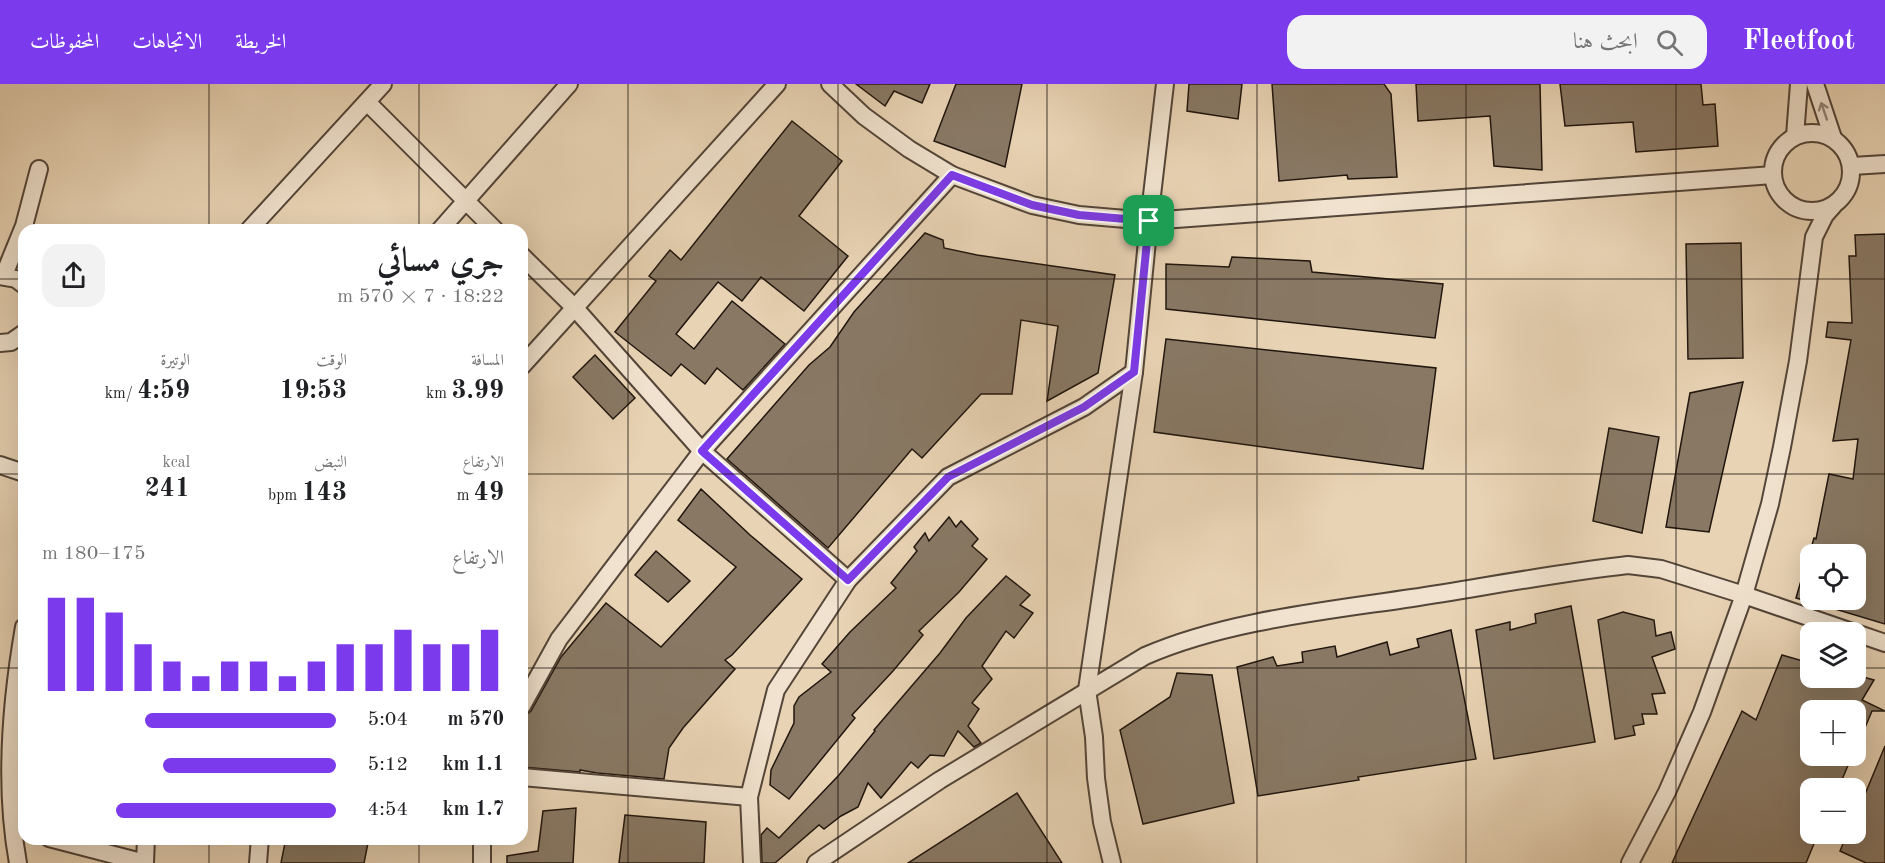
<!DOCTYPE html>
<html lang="ar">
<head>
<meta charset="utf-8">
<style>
  body { margin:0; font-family:"Old Standard TT",Amiri,serif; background:#f2f2f2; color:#202124; direction:rtl; height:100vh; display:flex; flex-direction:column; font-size:22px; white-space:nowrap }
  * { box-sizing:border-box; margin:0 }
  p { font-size:20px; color:#757577 }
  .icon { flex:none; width:33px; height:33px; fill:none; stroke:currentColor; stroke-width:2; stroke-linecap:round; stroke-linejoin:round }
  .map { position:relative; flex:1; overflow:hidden; direction:ltr }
  .drawer { position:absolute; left:18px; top:140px; width:510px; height:621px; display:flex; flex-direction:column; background:#fff; border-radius:18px; box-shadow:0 6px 24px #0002; direction:rtl }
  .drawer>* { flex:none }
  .controls { position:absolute; left:1800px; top:460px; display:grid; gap:12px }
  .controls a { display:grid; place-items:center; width:66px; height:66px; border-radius:12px; background:#fff; box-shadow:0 6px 24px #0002; font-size:30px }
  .pin { position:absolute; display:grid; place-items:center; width:51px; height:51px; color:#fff; margin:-26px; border-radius:12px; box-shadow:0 3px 9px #0006 }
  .round { display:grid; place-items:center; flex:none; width:63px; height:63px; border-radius:18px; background:#f2f2f2 }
  .summary { display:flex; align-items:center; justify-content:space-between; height:102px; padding:0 24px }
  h1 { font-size:33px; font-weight:700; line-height:45px }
  .figures { display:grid; grid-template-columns:repeat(3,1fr); gap:9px; height:102px; padding:6px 24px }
  .figures div { display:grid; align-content:center }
  .figures b { font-size:26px; font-weight:700 }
  .figures small { font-size:16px; font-weight:400 }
  .figures p { font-size:16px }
  .chart { height:168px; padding:12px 24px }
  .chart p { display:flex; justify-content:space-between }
  .chart svg { width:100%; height:108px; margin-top:6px; stroke:#7c3aed; stroke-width:6 }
  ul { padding:0 24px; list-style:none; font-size:20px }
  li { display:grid; grid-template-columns:96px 72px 1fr; align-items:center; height:45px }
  li i { height:15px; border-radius:8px; background:#7c3aed }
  header { display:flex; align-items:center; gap:36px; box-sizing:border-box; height:84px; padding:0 30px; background:#7c3aed; color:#fff }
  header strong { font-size:28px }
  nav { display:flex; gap:33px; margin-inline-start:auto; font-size:21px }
  .search { width:420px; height:54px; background:#f2f2f2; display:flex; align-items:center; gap:15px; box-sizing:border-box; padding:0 21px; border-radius:18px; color:#757577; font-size:22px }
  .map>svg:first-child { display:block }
</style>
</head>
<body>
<header>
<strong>Fleetfoot</strong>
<div class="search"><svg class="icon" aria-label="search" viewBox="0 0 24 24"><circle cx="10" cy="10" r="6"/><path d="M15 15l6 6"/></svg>ابحث هنا</div>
<nav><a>الخريطة</a><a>الاتجاهات</a><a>المحفوظات</a></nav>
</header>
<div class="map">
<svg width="1885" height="779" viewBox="0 0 1885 779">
  <rect width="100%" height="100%" fill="#e8d3b4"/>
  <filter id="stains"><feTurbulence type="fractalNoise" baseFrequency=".00333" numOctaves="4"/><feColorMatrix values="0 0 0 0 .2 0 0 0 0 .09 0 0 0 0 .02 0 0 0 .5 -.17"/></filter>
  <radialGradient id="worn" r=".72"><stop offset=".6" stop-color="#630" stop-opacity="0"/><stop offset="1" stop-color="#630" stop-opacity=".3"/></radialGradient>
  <!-- building -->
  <g fill="#887864" stroke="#21160e" stroke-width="1.5">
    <polygon points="856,0 930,0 922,19 894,7 885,22"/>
    <polygon points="956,0 1022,0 1005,83 934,57"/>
    <polygon points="1189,0 1242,0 1238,35 1187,27"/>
    <polygon points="1272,0 1384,0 1391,10 1397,93 1348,95 1347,91 1279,97"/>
    <polygon points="1416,0 1540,0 1542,86 1494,82 1490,32 1418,37"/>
    <polygon points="1560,0 1701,0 1703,21 1715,20 1718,62 1636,68 1633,38 1565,42"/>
    <polygon points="792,37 842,77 799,132 848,172 804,227 761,193 742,217 718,198 676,250 694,265 732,217 785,260 743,306 717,284 705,300 681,280 671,292 615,248 656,197 649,192 670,166 681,176"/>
    <polygon points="925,149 943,156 944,164 977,171 1115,191 1098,289 1047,317 1058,242 1021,236 1012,310 981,310 922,374 912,365 828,464 727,375 809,281 830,263 854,228"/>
    <polygon points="1885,150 1885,540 1815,519 1816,516 1856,516 1856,471 1809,471 1814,454 1816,455 1829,390 1853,395 1858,355 1833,357 1851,256 1826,253 1828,238 1852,239 1849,172 1856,172 1855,151"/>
    <polygon points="1741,159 1743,274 1688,275 1686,160"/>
    <polygon points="1232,173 1310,177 1312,188 1443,200 1435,254 1166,225 1166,180 1229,183"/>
    <polygon points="1166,255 1436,284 1423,385 1154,348"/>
    <polygon points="595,271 635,314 613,335 573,293"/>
    <polygon points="1743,298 1709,448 1666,443 1690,309"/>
    <polygon points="1609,344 1659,353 1642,449 1593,437"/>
    <polygon points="701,405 750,451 802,495 732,571 725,576 735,585 683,644 669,664 664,695 597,689 580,686 580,688 522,683 522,647 526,631 531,627 561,573 606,519 661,563 736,483 678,436"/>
    <polygon points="949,433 956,443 961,437 978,455 972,462 987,475 959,508 919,547 923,551 893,587 852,631 855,634 789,715 770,701 771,686 794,639 794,622 799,613 831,588 822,580 850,548 896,504 891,499 917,467 914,463 925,449 929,457"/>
    <polygon points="656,467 690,497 668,518 635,491"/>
    <polygon points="1807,476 1810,476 1810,518 1796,514"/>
    <polygon points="1006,492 1030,511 1020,521 1033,529 1014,554 1006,547 982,582 992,595 972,619 979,625 968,642 981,659 974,663 958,647 944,672 930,671 918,684 911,678 881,714 868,699 858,723 841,732 824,745 819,741 775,779 762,779 761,751 767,744 779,754 839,691 875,647 874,646 940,569 966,534"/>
    <polygon points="1571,522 1595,658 1494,675 1476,546 1510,538 1510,546 1536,539 1535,530"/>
    <polygon points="1623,528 1654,536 1656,552 1671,548 1675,565 1652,573 1665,609 1652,610 1657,630 1642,630 1644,640 1633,642 1635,651 1615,655 1598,536"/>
    <polygon points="1451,546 1476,675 1358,693 1359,696 1258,712 1237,583 1273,573 1277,582 1303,578 1302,568 1335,562 1337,573 1387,558 1390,571 1419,563 1417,555"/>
    <polygon points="1782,571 1810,579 1810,594 1856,594 1856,591 1874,596 1862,616 1885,627 1872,627 1856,665 1856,627 1810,627 1810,672 1852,672 1838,705 1810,705 1810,750 1818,750 1806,779 1672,779 1742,627 1756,636"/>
    <polygon points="1177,589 1212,591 1234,719 1143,740 1120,646 1170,613"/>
    <polygon points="1885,662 1885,779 1866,779 1840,767 1847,750 1856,750 1856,732"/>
    <polygon points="1017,709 1062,779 908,779"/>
    <polygon points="576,724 573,779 507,779 507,772 538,767 543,727"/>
    <polygon points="625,731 706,738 704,779 619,779"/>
    <polygon points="286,754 369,754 364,779 281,779"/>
  </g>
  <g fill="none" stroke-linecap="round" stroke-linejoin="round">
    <!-- minor casing -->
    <g stroke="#534538" stroke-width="20">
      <g id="minor">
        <polyline points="830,0 864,32 909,65 952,91 1032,121 1079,131 1149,137 1773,91"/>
        <polyline points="1815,0 1833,54"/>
        <polyline points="367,18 495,146"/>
        <circle cx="1812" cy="88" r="39"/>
        <polyline points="1795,52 1799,0"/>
        <polyline points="1852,82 1885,80"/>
        <polyline points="249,146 383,0"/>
        <polyline points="440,146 569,0"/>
        <polyline points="522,172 574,223 702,367 848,496"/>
        <polyline points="4,191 24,142 39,85"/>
        <polyline points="0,192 16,195 24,201"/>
        <polyline points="0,259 11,258 24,249"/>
        <polyline points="522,282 777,0"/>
        <polyline points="0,381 24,389"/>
        <polyline points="1856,549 1885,559"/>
        <polyline points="522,622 559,555 702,367 952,91"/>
        <polyline points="522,693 749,713"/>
        <polyline points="49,754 145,779"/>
        <path d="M18 779C4 704 11 618 24 543"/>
        <polyline points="145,779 146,754"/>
        <polyline points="258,779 260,754"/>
        <polyline points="482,779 482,754"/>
        <polyline points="752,779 749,713 776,606 848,496 948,393 1084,323 1134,288"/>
        <path d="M816 779 940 696 1145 572C1225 537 1325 527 1412 514 1484 503 1556 489 1628 481L1661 485 1744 511 1855 549"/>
        <polyline points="1112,779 1102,738 1096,694 1094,653 1087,606 1134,288 1149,137 1165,0"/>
        <polyline points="1630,779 1667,708 1702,628 1744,511 1770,420 1782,363 1798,277 1814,153 1825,131 1833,122"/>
      </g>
    </g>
    <!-- minor -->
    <use href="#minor" stroke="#f0e2ce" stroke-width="16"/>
  </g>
  <!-- one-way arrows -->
  <defs><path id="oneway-shaft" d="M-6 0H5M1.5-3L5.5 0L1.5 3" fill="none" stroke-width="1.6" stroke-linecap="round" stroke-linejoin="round" transform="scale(1.5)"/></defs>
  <use stroke="#938678" href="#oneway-shaft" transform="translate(1824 27) rotate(-109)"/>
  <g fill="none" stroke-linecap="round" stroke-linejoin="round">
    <!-- route casing -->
    <g stroke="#fff" stroke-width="12">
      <polygon id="route" points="952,91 1032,121 1079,131 1149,137 1134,288 1084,323 948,393 848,496 702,367"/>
    </g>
    <!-- route -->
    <use href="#route" stroke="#7c3aed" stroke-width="8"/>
  </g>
  <!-- grid -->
  <path fill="none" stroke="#21160e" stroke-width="1.5" stroke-opacity="0.55" d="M209 0V146M419 0V146M628 0V779M838 0V779M1047 0V779M1257 0V779M1466 0V779M1676 0V779M0 195H24M522 195H1885M0 390H24M522 390H1885M0 584H24M522 584H1810M1856 584H1885M209 754V779M419 754V779"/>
  <rect width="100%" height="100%" filter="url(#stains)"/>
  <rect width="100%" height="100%" fill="url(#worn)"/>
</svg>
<div class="controls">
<a><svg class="icon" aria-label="locate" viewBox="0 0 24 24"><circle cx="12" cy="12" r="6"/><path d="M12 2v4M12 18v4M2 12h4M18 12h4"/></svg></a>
<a><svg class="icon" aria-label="layers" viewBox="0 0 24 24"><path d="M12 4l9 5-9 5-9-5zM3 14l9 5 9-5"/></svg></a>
<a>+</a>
<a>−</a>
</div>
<div class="pin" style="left:1149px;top:137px;background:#1e9e55"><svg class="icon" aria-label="arrive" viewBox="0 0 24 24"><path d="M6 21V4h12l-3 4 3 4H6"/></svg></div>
<section class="drawer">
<div class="summary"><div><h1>جري مسائي</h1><p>18:22 · 7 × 570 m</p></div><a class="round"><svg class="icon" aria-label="share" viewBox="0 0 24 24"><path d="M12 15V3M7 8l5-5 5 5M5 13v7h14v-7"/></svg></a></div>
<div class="figures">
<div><p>المسافة</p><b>3.99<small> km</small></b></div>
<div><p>الوقت</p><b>19:53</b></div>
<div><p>الوتيرة</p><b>4:59<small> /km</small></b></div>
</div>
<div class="figures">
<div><p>الارتفاع</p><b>49<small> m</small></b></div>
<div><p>النبض</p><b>143<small> bpm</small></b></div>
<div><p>kcal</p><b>241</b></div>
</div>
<div class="chart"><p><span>الارتفاع</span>175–180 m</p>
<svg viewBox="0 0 160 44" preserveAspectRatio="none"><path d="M5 44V6M15 44V6M25 44V12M35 44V25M45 44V32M55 44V38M65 44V32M75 44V32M85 44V38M95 44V32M105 44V25M115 44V25M125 44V19M135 44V25M145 44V25M155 44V19"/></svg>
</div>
<ul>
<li><b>570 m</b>5:04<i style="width:65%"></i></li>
<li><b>1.1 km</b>5:12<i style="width:59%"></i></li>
<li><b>1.7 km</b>4:54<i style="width:75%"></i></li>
</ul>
</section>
</div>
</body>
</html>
